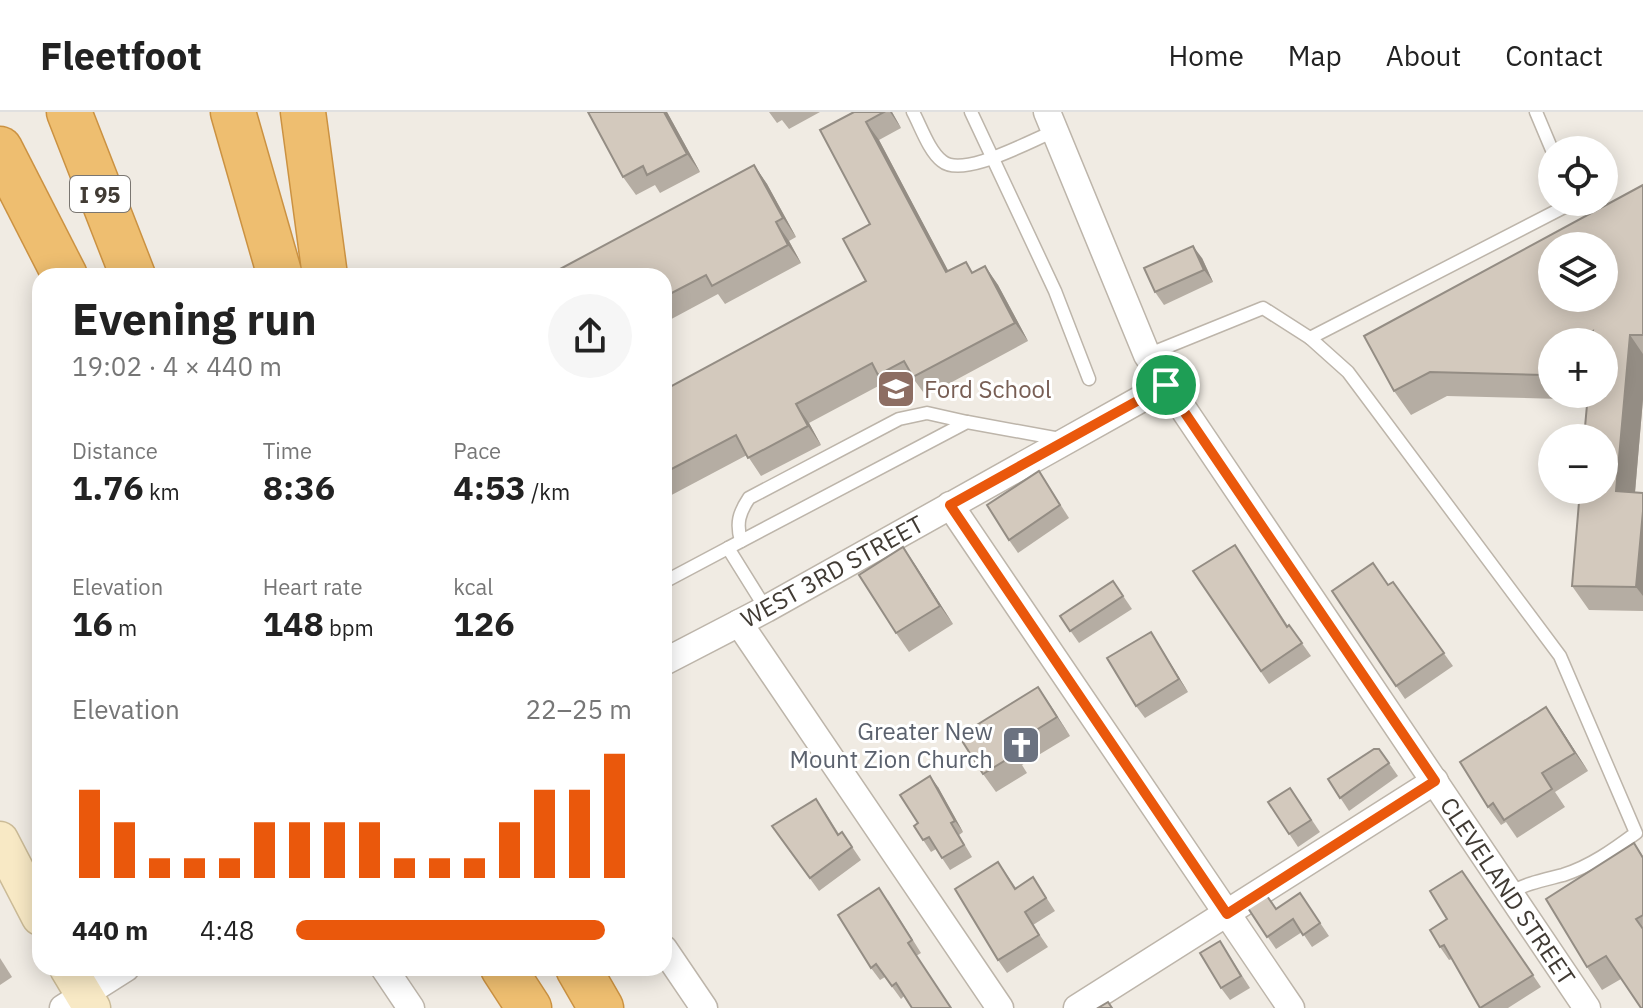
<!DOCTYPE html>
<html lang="en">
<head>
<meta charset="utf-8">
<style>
  body { margin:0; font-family:"IBM Plex Sans",sans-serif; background:#f6f6f6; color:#222; height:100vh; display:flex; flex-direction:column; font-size:30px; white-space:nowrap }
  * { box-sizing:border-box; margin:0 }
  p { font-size:26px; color:#767676 }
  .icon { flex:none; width:44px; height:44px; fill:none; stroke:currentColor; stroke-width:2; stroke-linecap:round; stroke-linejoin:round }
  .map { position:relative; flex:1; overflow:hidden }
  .panel { position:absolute; left:32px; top:156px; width:640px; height:708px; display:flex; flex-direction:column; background:#fff; border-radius:24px; box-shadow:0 4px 20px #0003 }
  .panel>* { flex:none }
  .tools { position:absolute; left:1538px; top:24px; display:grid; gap:16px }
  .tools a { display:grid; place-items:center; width:80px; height:80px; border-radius:50%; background:#fff; box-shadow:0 4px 20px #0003; font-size:40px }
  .pin { position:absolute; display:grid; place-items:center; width:68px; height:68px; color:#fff; margin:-34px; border:4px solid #fff; border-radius:50%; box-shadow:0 2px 8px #0007 }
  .round { display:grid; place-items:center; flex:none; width:84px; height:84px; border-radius:42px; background:#f6f6f6 }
  .summary { display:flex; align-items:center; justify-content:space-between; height:136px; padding:0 40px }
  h1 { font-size:44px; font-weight:700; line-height:60px }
  .metrics { display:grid; grid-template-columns:repeat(3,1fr); gap:12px; height:136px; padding:8px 40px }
  .metrics div { display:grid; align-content:center }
  .metrics b { font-size:34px; font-weight:700 }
  .metrics small { font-size:22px; font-weight:400 }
  .metrics p { font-size:22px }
  .chart { height:224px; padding:16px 40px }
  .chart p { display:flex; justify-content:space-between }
  .chart svg { width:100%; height:144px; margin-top:8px; stroke:#ea580c; stroke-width:6 }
  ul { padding:0 40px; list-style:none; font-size:26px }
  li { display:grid; grid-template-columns:128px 96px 1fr; align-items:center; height:60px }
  li i { height:20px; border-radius:10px; background:#ea580c }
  header { display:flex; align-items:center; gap:48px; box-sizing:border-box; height:112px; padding:0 40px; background:#fff; border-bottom:2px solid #e0e0e0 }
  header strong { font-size:38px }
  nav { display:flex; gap:44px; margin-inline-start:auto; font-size:28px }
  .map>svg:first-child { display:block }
</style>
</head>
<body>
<header>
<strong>Fleetfoot</strong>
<nav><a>Home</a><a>Map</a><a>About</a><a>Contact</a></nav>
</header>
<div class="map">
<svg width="1643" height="896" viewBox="0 0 1643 896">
  <rect width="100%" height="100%" fill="#f0ebe3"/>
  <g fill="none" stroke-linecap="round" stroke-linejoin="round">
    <!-- lane casing -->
    <g stroke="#bdb5aa" stroke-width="15">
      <g id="lane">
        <path d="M913 0C921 15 929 39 942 49 963 67 1031 28 1055 19"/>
        <polyline points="971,0 1055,179 1089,267"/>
        <polyline points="1536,0 1552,38"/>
        <polyline points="1310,226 1574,90"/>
        <path d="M1147 243 1263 196 1310 226 1348 260 1560 544 1636 721C1613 738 1591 754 1563 763 1544 768 1527 771 1509 781"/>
        <path d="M741 429C736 411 739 401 749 386L899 307 927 301 967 310"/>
        <polyline points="664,470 728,436"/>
        <polyline points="766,497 728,436 967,310 1060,327"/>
      </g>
    </g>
    <!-- street casing -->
    <g stroke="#bdb5aa" stroke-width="29">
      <g id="street">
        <polyline points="1047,0 1147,243 1587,896"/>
        <polyline points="950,393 1291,896"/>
        <polyline points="739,511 1000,896"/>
        <polyline points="664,550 766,497 1166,273"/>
        <polyline points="664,837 704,896"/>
        <polyline points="384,856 411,896"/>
        <polyline points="63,896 126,856"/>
        <polyline points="1077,896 1435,669"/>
      </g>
    </g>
    <!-- secondary casing -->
    <g stroke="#cbbb97" stroke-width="39">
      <g id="secondary">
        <polyline points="0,728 40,805"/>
        <polyline points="68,856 92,896"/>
      </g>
    </g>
    <!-- highway casing -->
    <g stroke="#cb9242" stroke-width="47">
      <g id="highway">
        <polyline points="69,0 133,164"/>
        <polyline points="233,0 280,164"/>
        <polyline points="303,0 325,164"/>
        <polyline points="0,37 65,164"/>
        <polyline points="503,856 529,896"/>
        <polyline points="578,856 601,896"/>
      </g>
    </g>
    <!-- lane -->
    <use href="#lane" stroke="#fff" stroke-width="12"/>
    <!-- street -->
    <use href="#street" stroke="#fff" stroke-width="26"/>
    <!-- secondary -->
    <use href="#secondary" stroke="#f8e9c5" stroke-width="36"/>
    <!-- highway -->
    <use href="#highway" stroke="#eebe70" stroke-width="44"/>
  </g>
  <!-- wall -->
  <g fill="#b5ada3">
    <polygon points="588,0 667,0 700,60 660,81 655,73 636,83 623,65"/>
    <polygon points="769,0 820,0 789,17 782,8 777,11"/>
    <polygon points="854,0 892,0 901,16 879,28 948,159 966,150 973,161 985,154 998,173 1028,229 926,284 915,269 891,281 884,271 809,311 821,333 761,364 747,343 664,387 664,278 866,169 870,112"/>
    <polygon points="754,53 767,72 796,125 789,129 801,151 725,192 718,182 664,211 664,164"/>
    <polygon points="1643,73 1643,287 1635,381 1643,381 1643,499 1589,498 1572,474 1604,230 1552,230 1552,282 1561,282 1561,287 1447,284 1411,303 1394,279"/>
    <polygon points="1202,146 1213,170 1164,193 1155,180"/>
    <polygon points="1039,359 1069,406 1018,441 1009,428"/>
    <polygon points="1235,433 1288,514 1289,513 1311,544 1269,572 1193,459"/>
    <polygon points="903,435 953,512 909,540 896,521"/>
    <polygon points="1113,469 1132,497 1079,531 1060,504"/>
    <polygon points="1393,470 1453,554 1405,587 1332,479 1389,473"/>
    <polygon points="1159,533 1188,580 1145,606 1136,594"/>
    <polygon points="1038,575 1070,624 1022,653 1027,661 996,680 983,662"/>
    <polygon points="1559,614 1588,659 1555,680 1565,695 1517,726 1506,710 1501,713 1488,695"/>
    <polygon points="1379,637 1398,664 1349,699 1328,667"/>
    <polygon points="938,675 963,720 959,723 972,745 950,758 936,737 931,740 914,714 918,711"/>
    <polygon points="1290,676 1320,720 1298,735 1268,690"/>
    <polygon points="825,700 839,722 842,720 861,748 819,779 772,714"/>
    <polygon points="1634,731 1643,744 1643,896 1621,867 1602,878 1587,855"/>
    <polygon points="998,750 1016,776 1033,765 1055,799 1033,813 1048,835 1007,861 998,848"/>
    <polygon points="1462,759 1541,875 1508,896 1480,896 1452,847 1449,848 1440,835"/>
    <polygon points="1300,781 1329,824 1312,835 1302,820 1276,837 1246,793 1276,797"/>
    <polygon points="888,788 921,841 916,844 904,884 901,887 885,865 880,868 871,856"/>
    <polygon points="1220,829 1250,876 1230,888 1221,876"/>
    <polygon points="0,846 12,865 0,873"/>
  </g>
  <!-- shaded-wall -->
  <g fill="#948d84">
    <polygon points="664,0 667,0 700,60 687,42"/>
    <polygon points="890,0 892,0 901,16"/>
    <polygon points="866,10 879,28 959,179 946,160"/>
    <polygon points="754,53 767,72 796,125 783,106"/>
    <polygon points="776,110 789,129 801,151 788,133"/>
    <polygon points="1193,134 1202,146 1213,170 1204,158"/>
    <polygon points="985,154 998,173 1028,229 1015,211"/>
    <polygon points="1630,223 1643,242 1643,287 1633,403 1616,379"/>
    <polygon points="1545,244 1552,253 1552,274 1544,263"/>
    <polygon points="796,292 809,311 821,333 808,314"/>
    <polygon points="1643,399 1643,484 1636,475"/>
    <polygon points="903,435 916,454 953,512 940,494"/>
    <polygon points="1151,520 1159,533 1188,580 1179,567"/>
    <polygon points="1038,575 1051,594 1070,624 1057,605"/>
    <polygon points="1546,595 1559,614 1588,659 1575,641"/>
    <polygon points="930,664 938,675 963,720 955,709"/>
  </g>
  <!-- building -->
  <g fill="#d3c9bd" stroke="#948d84" stroke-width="2" fill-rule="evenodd">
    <polygon points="588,0 664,0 687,42 647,63 643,54 623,65"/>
    <polygon points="854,0 884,0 866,10 946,160 966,150 972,161 985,154 1015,211 913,265 904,249 878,263 872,251 796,292 808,314 748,346 736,323 664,361 664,278 866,169 843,127 870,112 820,18"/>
    <polygon points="754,53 783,106 776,110 788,133 712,174 706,163 664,185 664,164 547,164"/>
    <path d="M1643 73V223H1630L1616 379 1643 381V399L1636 475 1572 474 1580 378H1604V326H1584L1588 282H1604V230H1592L1593 219 1572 230H1552V240L1545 244 1544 263 1430 260 1394 279 1364 224ZM1552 134H1604V186H1552Z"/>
    <polygon points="1193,134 1204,158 1155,180 1144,156"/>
    <polygon points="1039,359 1060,393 1009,428 987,393"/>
    <polygon points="1235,433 1287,515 1289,513 1302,531 1261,559 1193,459"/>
    <polygon points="903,435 940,494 896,521 859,463"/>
    <polygon points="1373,451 1388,473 1393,470 1444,541 1396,574 1332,479"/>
    <polygon points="1113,469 1123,484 1070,519 1060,504"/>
    <polygon points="1151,520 1179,567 1136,594 1107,546"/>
    <polygon points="1038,575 1057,605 1009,635 1014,643 983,662 959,624"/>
    <polygon points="1546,595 1575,641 1542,661 1552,677 1504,708 1493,691 1488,695 1460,650"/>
    <polygon points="1374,637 1379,637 1389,651 1340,686 1328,667"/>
    <polygon points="930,664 955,709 951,711 964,733 942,746 929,725 923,728 914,714 918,711 900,683"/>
    <polygon points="1290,676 1311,708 1289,722 1268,690"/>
    <polygon points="816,687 838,723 842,720 852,735 810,766 772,714"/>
    <polygon points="1634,731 1643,746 1643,803 1636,807 1643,817 1643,896 1641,896 1606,844 1587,855 1546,787"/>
    <polygon points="998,750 1015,777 1033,765 1046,786 1025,800 1039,823 998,848 955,777"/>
    <polygon points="1462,759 1533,863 1480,896 1444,833 1440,835 1430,818 1447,807 1430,779"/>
    <polygon points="879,776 912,828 908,831 951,896 912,896 896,871 892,874 876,852 871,856 838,803"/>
    <polygon points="1265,781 1276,797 1300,781 1320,811 1303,823 1293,807 1267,825 1246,793"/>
    <polygon points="1220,829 1241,864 1221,876 1200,841"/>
    <polygon points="1108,890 1112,896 1098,896"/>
  </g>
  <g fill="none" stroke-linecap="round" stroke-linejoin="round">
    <!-- route casing -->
    <g stroke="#fff" stroke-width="16">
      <polygon id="route" points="1166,273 1435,669 1227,802 950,393"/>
    </g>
    <!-- route -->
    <use href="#route" stroke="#ea580c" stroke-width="10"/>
  </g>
  <!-- icons -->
  <defs>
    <g id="school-square" transform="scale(2)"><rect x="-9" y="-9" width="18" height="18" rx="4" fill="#8d6e63" stroke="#fff"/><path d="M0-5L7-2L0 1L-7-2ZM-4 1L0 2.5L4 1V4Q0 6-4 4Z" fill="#fff"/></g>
    <g id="church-square" transform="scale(2)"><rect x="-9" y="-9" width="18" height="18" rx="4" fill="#6b7280" stroke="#fff"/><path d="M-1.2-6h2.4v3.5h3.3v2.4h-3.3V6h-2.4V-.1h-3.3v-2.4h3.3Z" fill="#fff"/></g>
  </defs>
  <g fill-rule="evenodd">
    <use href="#school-square" x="896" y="277"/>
    <use href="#church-square" x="1021" y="633"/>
  </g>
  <g text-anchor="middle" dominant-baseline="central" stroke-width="6" stroke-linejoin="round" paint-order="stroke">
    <!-- shield labels -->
    <rect fill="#fff" stroke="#7a7671" stroke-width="2" x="70" y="64" width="60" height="36" rx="6"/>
    <g font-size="22" font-weight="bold" fill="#413b34">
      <text x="100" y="82">I 95</text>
    </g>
    <!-- education labels -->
    <g font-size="24" fill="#785e54" stroke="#fff" text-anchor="start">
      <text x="924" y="277">Ford School</text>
    </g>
    <!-- street labels -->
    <g font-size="24" fill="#413b34" stroke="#fff">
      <text transform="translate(832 459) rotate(-29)">WEST 3RD STREET</text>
      <text transform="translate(1508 779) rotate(56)">CLEVELAND STREET</text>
    </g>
    <!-- worship labels -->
    <g font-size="24" fill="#5b616d" stroke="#fff" text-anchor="end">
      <text x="993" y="619">Greater New<tspan x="993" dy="28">Mount Zion Church</tspan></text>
    </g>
  </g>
</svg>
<div class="tools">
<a><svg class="icon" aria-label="locate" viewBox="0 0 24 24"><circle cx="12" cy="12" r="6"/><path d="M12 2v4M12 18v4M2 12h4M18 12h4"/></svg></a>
<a><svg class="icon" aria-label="layers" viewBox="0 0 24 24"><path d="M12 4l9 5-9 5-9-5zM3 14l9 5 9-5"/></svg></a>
<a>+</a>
<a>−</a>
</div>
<div class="pin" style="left:1166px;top:273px;background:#1e9e55"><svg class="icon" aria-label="arrive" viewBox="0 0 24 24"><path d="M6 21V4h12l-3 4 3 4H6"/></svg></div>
<section class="panel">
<div class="summary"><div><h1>Evening run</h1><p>19:02 · 4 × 440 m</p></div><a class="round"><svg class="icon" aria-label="share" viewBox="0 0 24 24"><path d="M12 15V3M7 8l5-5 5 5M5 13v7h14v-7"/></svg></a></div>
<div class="metrics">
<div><p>Distance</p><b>1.76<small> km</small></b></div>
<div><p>Time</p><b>8:36</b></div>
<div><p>Pace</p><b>4:53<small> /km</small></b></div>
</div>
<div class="metrics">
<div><p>Elevation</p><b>16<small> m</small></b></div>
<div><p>Heart rate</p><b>148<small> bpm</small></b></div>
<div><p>kcal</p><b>126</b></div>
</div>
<div class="chart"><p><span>Elevation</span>22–25 m</p>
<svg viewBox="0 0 160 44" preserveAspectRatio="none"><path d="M5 44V17M15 44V27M25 44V38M35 44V38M45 44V38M55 44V27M65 44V27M75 44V27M85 44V27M95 44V38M105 44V38M115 44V38M125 44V27M135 44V17M145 44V17M155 44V6"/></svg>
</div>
<ul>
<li><b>440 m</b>4:48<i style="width:92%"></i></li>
</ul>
</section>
</div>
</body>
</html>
